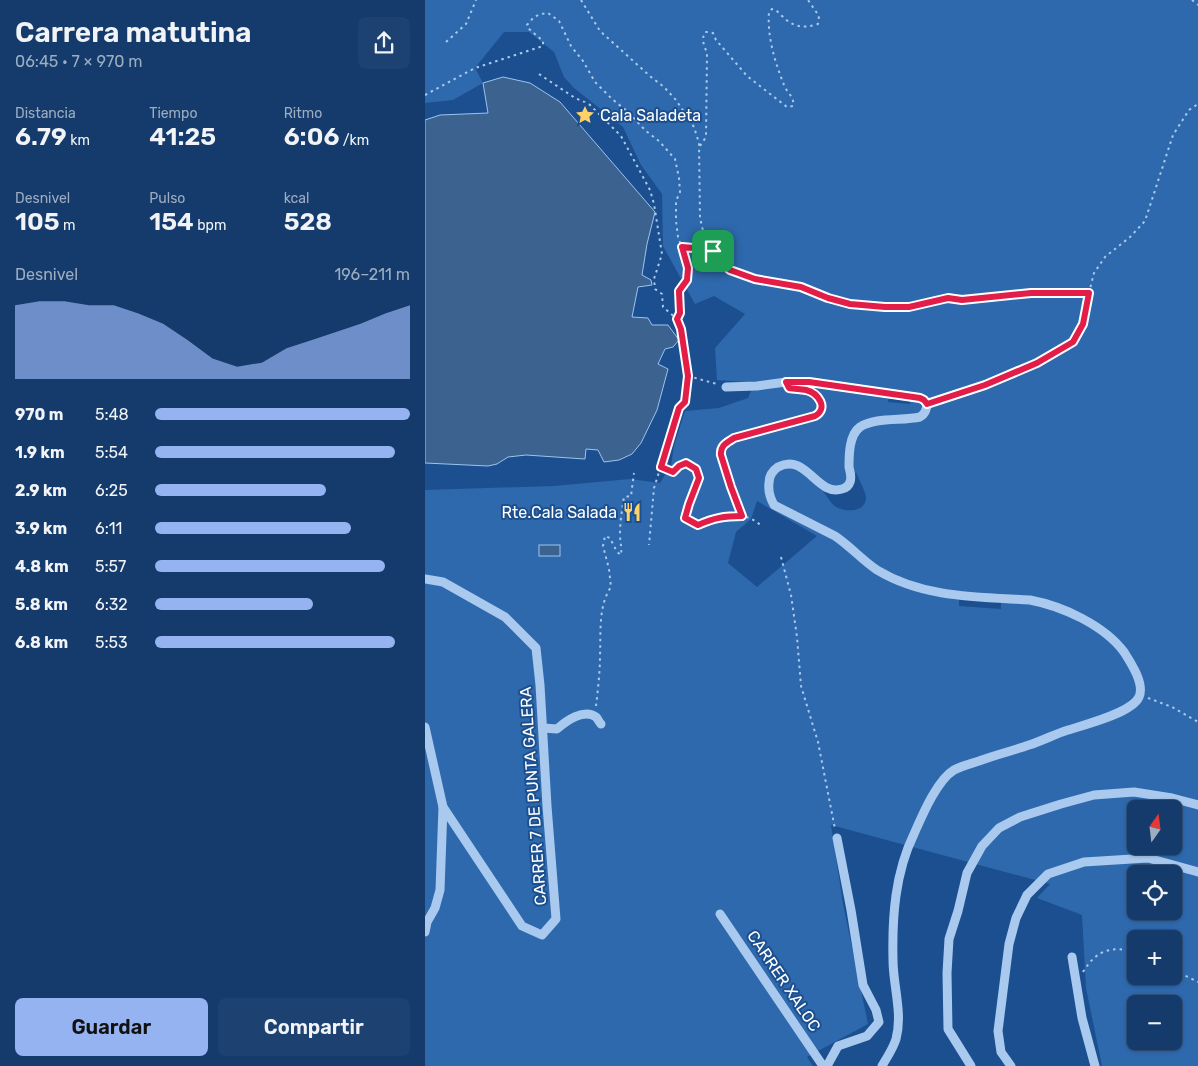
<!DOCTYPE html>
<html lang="es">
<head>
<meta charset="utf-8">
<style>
  body { margin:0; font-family:Rubik,sans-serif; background:#1d4271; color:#f1f3f6; height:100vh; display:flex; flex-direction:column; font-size:19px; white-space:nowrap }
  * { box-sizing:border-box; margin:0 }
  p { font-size:16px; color:#9dadc1 }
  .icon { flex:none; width:28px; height:28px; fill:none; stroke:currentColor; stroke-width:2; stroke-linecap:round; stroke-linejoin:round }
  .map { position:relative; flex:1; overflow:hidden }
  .panel { display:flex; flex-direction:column; background:#143b6b; width:425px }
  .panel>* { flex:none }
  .needle { width:32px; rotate:14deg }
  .buttons { position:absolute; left:702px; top:800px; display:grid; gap:10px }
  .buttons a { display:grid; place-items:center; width:55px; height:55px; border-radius:8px; background:#143b6b; box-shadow:0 1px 4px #0004,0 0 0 1px #33557e; font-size:25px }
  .pin { position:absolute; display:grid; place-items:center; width:42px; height:42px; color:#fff; margin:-21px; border-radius:10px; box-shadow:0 2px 8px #0006 }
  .round { display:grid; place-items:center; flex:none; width:52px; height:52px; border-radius:8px; background:#1d4271 }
  .head { display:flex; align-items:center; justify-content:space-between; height:85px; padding:0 15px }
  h1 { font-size:28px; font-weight:600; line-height:38px }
  .metrics { display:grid; grid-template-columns:repeat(3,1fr); gap:8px; height:85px; padding:5px 15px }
  .metrics div { display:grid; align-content:center }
  .metrics b { font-size:25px; font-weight:600 }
  .metrics small { font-size:14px; font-weight:400 }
  .metrics p { font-size:14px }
  .chart { height:140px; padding:10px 15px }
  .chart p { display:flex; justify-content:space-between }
  .chart svg { width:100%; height:90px; margin-top:5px; fill:#95b2f1; opacity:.7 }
  .cta { display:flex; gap:10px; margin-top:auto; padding:10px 15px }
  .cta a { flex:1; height:58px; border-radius:8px; background:#95b2f1; color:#111; font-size:20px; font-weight:600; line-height:58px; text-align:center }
  .cta a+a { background:#1d4271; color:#f1f3f6 }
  ul { padding:0 15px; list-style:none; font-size:16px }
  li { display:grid; grid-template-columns:80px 60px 1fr; align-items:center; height:38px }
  li i { height:12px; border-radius:6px; background:#95b2f1 }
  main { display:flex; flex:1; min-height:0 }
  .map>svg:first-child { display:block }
</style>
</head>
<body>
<main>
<section class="panel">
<div class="head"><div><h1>Carrera matutina</h1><p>06:45 · 7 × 970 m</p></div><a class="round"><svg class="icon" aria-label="share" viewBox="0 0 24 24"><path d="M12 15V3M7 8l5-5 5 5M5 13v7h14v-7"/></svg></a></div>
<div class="metrics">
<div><p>Distancia</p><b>6.79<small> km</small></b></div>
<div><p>Tiempo</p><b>41:25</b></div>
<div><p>Ritmo</p><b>6:06<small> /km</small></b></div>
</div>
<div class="metrics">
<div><p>Desnivel</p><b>105<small> m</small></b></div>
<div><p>Pulso</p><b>154<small> bpm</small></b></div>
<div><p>kcal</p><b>528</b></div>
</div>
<div class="chart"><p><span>Desnivel</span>196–211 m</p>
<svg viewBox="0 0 160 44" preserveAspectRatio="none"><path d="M0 44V8L10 6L20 6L30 8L40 8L50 12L60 17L70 25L80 34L90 38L100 36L110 29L120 25L130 21L140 17L150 12L160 8V44z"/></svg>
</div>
<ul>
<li><b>970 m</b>5:48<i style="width:100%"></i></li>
<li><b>1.9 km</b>5:54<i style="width:94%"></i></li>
<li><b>2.9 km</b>6:25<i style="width:67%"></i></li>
<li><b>3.9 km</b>6:11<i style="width:77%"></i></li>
<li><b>4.8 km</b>5:57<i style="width:90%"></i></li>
<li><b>5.8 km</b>6:32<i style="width:62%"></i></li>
<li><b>6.8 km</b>5:53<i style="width:94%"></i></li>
</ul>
<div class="cta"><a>Guardar</a><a>Compartir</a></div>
</section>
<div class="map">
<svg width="773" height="1066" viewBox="0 0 773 1066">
  <rect width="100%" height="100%" fill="#1b4f8f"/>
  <!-- green -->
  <path fill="#2e69ad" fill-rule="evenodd" d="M0 0H773V1066H677L661 988 657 915 612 898 625 884 406 825 418 904 443 1024 382 1057 388 1066H0V490L129 486 205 479 235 483 246 465 249 446 260 411 294 408 323 398 327 389 321 382 292 380 290 348 320 314 289 296 270 304 238 246 237 194 216 165 198 127 149 88 139 77 129 52 104 32H79L50 68 58 83 28 100 0 103ZM464 395 486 398 485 404 463 402ZM431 472C433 478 441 492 441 498 440 513 420 512 411 507 405 503 402 496 398 491 402 492 407 494 410 494 425 494 427 483 431 472ZM332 501 392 536 332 587 303 563 311 532 326 519ZM534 598 576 602V609L534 606ZM711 809H749V846H711ZM711 874H749V911H711ZM711 939H749V976H711ZM711 1004H749V1041H711Z"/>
  <!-- water -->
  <g fill="#3c6290" stroke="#9cc4f0">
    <polygon points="78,77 105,83 135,102 230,212 222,244 217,275 226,280 227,285 213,287 207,317 223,318 227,325 243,325 254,340 248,347 240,349 233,364 243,369 232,410 216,443 207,454 194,460 179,462 173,450 161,449 160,459 101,455 83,457 72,464 63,466 0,463 0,120 15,115 63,113 58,83"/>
    <rect x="114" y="545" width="21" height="11"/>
  </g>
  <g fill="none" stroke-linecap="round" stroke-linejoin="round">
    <!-- path -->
    <g stroke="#a9c9ee" stroke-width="2" stroke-dasharray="2.5 4" stroke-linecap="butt">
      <polyline points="156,0 175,31 226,77 239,87 251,100 269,127 274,143 275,218 280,239 296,262 305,270 330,279 376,287 403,297 425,305 460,307 484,307 523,298 537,300 606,293 664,293"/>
      <polyline points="767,0 773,5"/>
      <polyline points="21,42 41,24 51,0"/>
      <polyline points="114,74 150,98 164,104 196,136 225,190 229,204 237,254 229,279 230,289 237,294 238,307 252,319 256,329 263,376 260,402 254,409 229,488 224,545"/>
      <polyline points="0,95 50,68 118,46 118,41 103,28 102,25 109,17 116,14 123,13 134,21 146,46 158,61 170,82 187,99 202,111 221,131 234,141 250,159 254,178 255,192 251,201 251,221 253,237 259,254 263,268 262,280 254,291 255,313 252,319"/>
      <path d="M275 146 281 137 282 53C279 45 276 40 280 32H283L288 33 291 40 322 76 362 107 368 106C370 97 362 93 359 85 350 62 342 37 344 12L347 9C352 10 354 13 357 16 368 27 378 29 393 24L394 16 383 0"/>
      <polyline points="257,247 269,248 274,250 288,251"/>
      <polyline points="263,376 292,384"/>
      <polyline points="511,401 560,385 613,363 648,342 658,324 664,293 669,273 680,257 705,237 720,221 748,135 764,110 773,104"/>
      <path d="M236 467 248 472 254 466 261 463 271 469 274 478 264 504 261 518 273 525C288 518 307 512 324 518 329 520 333 523 337 526"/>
      <path d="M317 516 306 487 295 450 299 444 309 438 390 416C403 408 395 398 385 392"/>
      <polyline points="356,557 366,595 372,637 376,686 393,742 410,829"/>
      <polyline points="723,698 747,707 773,722"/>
      <path d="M171 706C173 689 175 672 175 655 176 633 173 606 186 587L184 569 178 546 180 536 185 538 192 552 196 555C197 547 195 542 195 534 195 522 197 510 199 497L206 496 209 473"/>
      <polyline points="749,970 773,982"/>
      <path d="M658 972C672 949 687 946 711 952"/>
    </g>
    <!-- minor -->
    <g stroke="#a9c9ee" stroke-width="9">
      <path d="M301 387 332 386 361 382H384L495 398 499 400 502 403C502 409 500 414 495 417 477 421 450 417 435 427 424 435 424 455 424 467 425 472 427 477 425 482 424 485 421 488 417 489 392 497 381 452 353 467 347 471 344 477 344 483 343 491 345 498 349 505L410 536C425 546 437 560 452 570 498 598 553 597 605 600 637 606 679 625 699 652 706 663 720 684 714 697 707 713 659 725 643 730 630 734 617 741 604 745 587 751 570 755 554 761 545 764 536 766 529 770 512 780 497 816 489 834 470 873 467 917 468 960 468 986 478 1013 471 1039 468 1049 462 1057 457 1066"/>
      <polyline points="0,579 18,582 80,617 111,648 115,685 122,806 131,919 117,935 97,926 18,807"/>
      <polyline points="0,727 18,807 15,890 10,908 2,922 0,932"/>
      <path d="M118 728 132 729C141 721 159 708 171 717 173 719 174 722 176 724"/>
      <polyline points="295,914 398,1066"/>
      <polyline points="647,957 657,1018 670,1066"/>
      <polyline points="402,1066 413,1046 442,1036 454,1022 451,1010 438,985 426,910 412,838"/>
      <polyline points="546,1066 523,1029 522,973 524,939 533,911 542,873 557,846 574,828 595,817 636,804 669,795 709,792 747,798 773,805"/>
      <polyline points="586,1066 576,1052 573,1031 584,944 591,918 602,895 623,874 659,862 723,858 773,872"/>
    </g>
  </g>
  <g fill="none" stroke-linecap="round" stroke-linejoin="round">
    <!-- route casing -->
    <g stroke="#fff" stroke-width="10">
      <path id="route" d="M257 247 269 248 274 250 288 251 296 262 305 270 330 279 376 287 403 298 425 304 460 307H484L523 298 537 300 606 293H664L658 324 648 342 612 363 560 385 502 404 499 400 495 398 384 382H361L364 388C370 389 375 389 381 390 393 393 404 408 390 416L309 438C302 443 295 445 296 455L306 487 317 516C299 516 289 518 273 525L260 518 264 504 274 478 271 469 261 463 254 466 248 472 236 467 254 408 260 402 263 376 256 329 252 319 255 313 254 291 262 280 263 268Z"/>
    </g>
    <!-- route -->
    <use href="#route" stroke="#e11d48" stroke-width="6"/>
  </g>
  <!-- icons -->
  <defs>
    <g id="sight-bare" transform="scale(1.5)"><path d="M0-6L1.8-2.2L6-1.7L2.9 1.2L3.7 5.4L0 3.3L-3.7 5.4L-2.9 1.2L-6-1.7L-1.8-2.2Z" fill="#ffd166" stroke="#1b4f8f" stroke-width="2.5" paint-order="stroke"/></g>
    <g id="restaurant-bare" transform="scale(1.5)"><path d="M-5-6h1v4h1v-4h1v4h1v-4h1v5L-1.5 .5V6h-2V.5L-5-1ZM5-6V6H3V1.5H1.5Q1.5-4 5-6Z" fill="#ffd166" stroke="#1b4f8f" stroke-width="2.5" paint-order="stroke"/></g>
  </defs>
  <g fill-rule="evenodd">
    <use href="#sight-bare" x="160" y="115"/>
    <use href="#restaurant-bare" x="207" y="512"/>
  </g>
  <g text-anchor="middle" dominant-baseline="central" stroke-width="4" stroke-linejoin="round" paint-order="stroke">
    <!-- poi labels -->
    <g font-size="16" fill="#fff" stroke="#1b4f8f" text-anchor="start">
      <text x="175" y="115">Cala Saladeta</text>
      <text x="192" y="512" text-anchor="end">Rte.Cala Salada</text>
    </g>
    <!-- street labels -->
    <g font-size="16" fill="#fff" stroke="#1b4f8f">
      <text transform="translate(108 796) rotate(-94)">CARRER 7 DE PUNTA GALERA</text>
      <text transform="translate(359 981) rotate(56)">CARRER XALOC</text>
    </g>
  </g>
</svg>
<div class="buttons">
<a><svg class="needle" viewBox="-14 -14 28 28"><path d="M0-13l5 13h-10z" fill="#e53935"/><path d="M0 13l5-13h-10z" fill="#9dadc1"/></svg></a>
<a><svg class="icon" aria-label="locate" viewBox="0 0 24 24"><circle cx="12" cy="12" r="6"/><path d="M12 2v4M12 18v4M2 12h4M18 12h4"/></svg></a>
<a>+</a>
<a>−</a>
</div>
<div class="pin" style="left:288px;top:251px;background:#1e9e55"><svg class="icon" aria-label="arrive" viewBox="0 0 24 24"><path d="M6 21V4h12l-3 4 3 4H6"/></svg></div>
</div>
</main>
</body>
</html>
